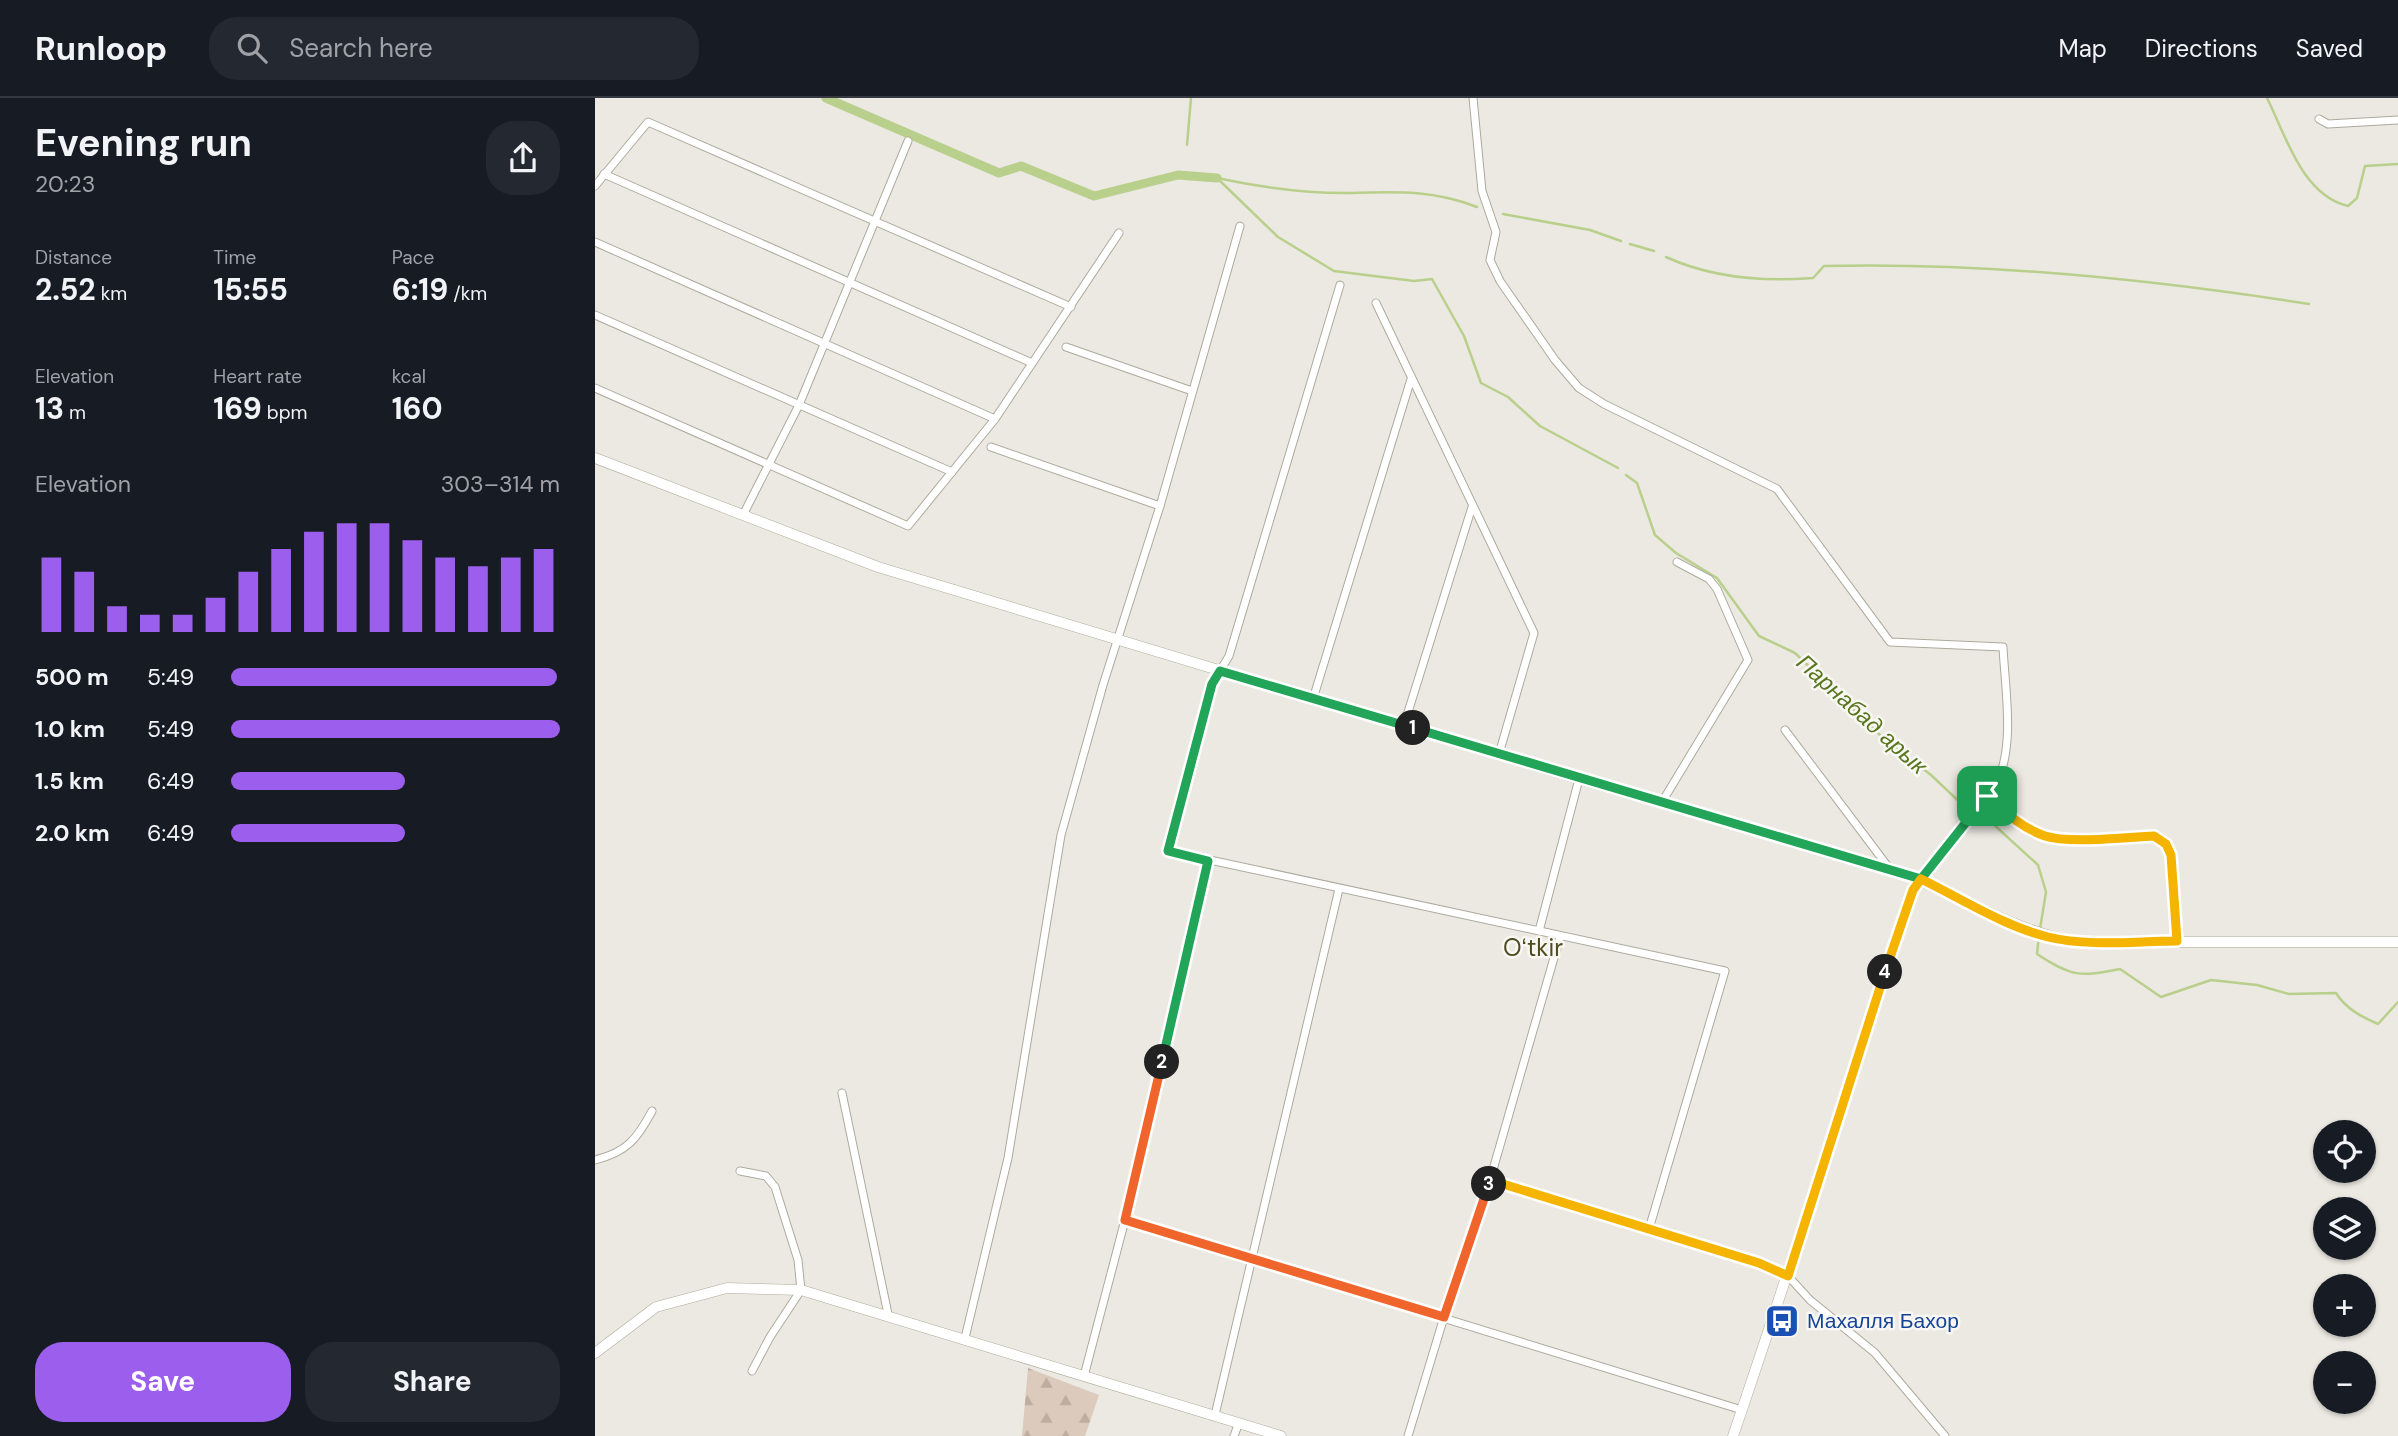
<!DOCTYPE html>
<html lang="en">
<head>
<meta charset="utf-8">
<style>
  body { margin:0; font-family:"DM Sans",sans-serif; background:#242831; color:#f1f3f6; height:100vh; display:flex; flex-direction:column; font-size:26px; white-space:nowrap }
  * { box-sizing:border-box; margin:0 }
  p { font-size:23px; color:#9ea1a6 }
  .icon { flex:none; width:38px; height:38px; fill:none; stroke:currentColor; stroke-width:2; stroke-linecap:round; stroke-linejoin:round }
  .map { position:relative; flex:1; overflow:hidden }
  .details { display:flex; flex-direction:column; background:#171b24; width:595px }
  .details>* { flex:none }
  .tools { position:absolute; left:1718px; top:1022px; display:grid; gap:14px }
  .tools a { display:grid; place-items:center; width:63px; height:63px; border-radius:50%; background:#171b24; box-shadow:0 2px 5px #0004; font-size:35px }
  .pin { position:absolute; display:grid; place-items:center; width:60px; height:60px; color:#fff; margin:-30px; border-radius:14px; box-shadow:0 4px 10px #0006 }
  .km { position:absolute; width:35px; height:35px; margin:-18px; border-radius:50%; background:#222; color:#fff; font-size:19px; line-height:35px; text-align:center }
  .round { display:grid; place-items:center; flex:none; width:74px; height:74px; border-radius:28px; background:#242831 }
  .head { display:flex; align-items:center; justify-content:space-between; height:119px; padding:0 35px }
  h1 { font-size:38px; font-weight:700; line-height:52px }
  .figures { display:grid; grid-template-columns:repeat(3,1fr); gap:10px; height:119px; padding:7px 35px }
  .figures div { display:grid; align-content:center }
  .figures b { font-size:30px; font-weight:700 }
  .figures small { font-size:19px; font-weight:400 }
  .figures p { font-size:19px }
  .chart { height:196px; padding:14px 35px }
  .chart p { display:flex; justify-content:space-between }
  .chart svg { width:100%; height:126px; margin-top:7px; stroke:#9c5eed; stroke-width:6 }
  .cta { display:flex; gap:14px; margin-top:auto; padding:14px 35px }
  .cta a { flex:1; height:80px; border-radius:28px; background:#9c5eed; color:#fff; font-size:28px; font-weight:700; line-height:80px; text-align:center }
  .cta a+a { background:#242831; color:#f1f3f6 }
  ul { padding:0 35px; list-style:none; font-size:23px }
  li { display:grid; grid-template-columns:112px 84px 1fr; align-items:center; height:52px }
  li i { height:18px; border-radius:9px; background:#9c5eed }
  header { display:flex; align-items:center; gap:42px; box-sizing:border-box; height:98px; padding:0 35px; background:#171b24; border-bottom:2px solid #363941 }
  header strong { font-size:33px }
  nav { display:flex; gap:38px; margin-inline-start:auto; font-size:24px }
  .search { width:490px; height:63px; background:#242831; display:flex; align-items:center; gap:18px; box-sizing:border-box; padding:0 24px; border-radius:28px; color:#9ea1a6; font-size:26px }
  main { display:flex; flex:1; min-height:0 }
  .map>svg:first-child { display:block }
</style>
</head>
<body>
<header>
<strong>Runloop</strong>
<div class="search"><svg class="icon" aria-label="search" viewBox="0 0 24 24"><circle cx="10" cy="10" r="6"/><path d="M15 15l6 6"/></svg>Search here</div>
<nav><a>Map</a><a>Directions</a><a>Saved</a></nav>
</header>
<main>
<section class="details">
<div class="head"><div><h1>Evening run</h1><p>20:23</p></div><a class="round"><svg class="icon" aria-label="share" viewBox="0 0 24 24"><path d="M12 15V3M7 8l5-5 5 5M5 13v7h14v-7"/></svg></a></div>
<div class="figures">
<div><p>Distance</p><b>2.52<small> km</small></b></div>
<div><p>Time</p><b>15:55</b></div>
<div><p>Pace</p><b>6:19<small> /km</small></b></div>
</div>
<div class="figures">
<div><p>Elevation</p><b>13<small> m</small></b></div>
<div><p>Heart rate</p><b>169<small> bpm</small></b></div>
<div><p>kcal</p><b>160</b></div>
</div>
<div class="chart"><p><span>Elevation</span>303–314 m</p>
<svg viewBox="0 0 160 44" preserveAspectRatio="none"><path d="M5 44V18M15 44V23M25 44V35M35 44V38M45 44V38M55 44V32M65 44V23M75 44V15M85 44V9M95 44V6M105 44V6M115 44V12M125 44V18M135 44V21M145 44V18M155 44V15"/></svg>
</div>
<ul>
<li><b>500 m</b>5:49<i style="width:99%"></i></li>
<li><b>1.0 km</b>5:49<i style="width:100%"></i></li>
<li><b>1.5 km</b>6:49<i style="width:53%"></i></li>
<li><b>2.0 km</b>6:49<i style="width:53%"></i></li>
</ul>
<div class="cta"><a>Save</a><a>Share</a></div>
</section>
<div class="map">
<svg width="1803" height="1338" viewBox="0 0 1803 1338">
  <defs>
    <pattern id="forest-firs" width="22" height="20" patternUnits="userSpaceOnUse" patternTransform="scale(1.75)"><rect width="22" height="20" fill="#dccabc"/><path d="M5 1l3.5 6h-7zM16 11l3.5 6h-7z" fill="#beaea1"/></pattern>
  </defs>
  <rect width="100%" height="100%" fill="#ece9e2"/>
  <!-- forest -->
  <polygon fill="url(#forest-firs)" points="433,1270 504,1297 490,1338 427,1338"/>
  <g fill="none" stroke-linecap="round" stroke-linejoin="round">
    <!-- stream -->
    <g stroke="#b9cf8c" stroke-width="2.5">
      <path d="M1672 0C1691 38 1707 97 1753 108L1762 100 1770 68 1803 66"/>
      <polyline points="592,47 596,0"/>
      <polyline points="622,80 683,139 739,173 819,183 837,181 869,238 886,285 913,299 945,328 1023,370"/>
      <path d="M622 80C664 89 707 95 750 95 798 94 835 91 882 109"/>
      <polyline points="908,116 995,132 1026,143"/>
      <polyline points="1035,146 1059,153"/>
      <path d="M1071 159C1117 180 1168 184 1218 180L1229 168C1391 164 1554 181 1714 206"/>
      <polyline points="1031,377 1042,385 1060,437 1081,455 1122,480 1164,538 1200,555 1286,638 1336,677 1372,711 1397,725 1443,767 1451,794 1445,831"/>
      <path d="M1444 837 1442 856C1477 879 1485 879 1525 871L1566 899 1616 882 1662 887 1694 896 1741 895C1751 911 1767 919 1783 926L1803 904"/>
    </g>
    <!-- canal -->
    <polyline stroke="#b9cf8c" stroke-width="9" points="231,0 404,75 426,68 499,98 583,77 622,80"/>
    <!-- street casing -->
    <g stroke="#adaa9d" stroke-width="9">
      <g id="street">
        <path d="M878 0 887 93 901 134 895 162 905 183 960 262 984 290 1009 306 1182 391 1295 544 1408 549C1410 592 1421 649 1400 689L1326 781"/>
        <polyline points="1724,21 1733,26 1803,22"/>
        <polyline points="9,76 437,265"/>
        <polyline points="0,88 53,24 476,209"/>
        <polyline points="0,144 400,321"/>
        <polyline points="745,187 634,558 617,586 573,753 1130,873 1054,1131"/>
        <polyline points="781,205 939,535 904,656"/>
        <polyline points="0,217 357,374"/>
        <polyline points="471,249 597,293"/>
        <polyline points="0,290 313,428 400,321 524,135"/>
        <polyline points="396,349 565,408"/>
        <polyline points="148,417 204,307 313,43"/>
        <polyline points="718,601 816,281"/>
        <polyline points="809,627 877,409"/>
        <polyline points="1190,632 1294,770"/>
        <path d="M1392 698C1410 714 1427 730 1450 738 1475 746 1531 739 1559 738L1569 743 1576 754 1582 843"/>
        <polyline points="1067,704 1153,562 1122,491 1114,481 1082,464"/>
        <polyline points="944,833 984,681"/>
        <polyline points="247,995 293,1216"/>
        <path d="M0 1062C32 1054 42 1041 57 1013"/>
        <polyline points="145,1073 171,1078 180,1089 203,1162 206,1192 175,1239 157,1273"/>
        <polyline points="895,1082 1164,1165 1193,1178 1215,1202 1280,1255 1350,1338"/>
        <polyline points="530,1122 1147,1312"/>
        <polyline points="370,1240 413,1060 466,737 508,587 565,408 645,128"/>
        <polyline points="489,1278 530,1122 613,763"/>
        <polyline points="620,1317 744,791"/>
        <polyline points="639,1338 643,1327"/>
        <polyline points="813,1338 849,1219 895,1082 965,839"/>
      </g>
    </g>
    <!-- secondary casing -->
    <g stroke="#aeab99" stroke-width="11">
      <g id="secondary">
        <path d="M0 360 283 469 984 681 1294 770C1358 793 1414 832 1481 844H1803"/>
        <polyline points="0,1255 61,1209 132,1190 206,1192 686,1338"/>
        <path d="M1138 1338C1200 1157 1257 974 1318 792L1326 781"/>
      </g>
    </g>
    <!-- street -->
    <use href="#street" stroke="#fff" stroke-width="7"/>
    <!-- secondary -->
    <use href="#secondary" stroke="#fff" stroke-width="10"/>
  </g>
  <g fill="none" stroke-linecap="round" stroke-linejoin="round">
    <!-- split-1 casing -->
    <g stroke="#fff" stroke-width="14">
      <polyline id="split-1" points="818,630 1326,781 1392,698"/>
    </g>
    <!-- split-2 casing -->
    <g stroke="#fff" stroke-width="14">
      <polyline id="split-2" points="567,964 613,763 573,753 617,586 625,573 818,630"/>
    </g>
    <!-- split-3 casing -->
    <g stroke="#fff" stroke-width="14">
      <polyline id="split-3" points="567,964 530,1122 849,1219 894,1086"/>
    </g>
    <!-- split-4 casing -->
    <g stroke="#fff" stroke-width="14">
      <polyline id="split-4" points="894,1086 895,1082 1164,1165 1193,1178 1290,874"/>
    </g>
    <!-- split-5 casing -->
    <g stroke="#fff" stroke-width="14">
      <path id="split-5" d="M1290 874 1318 792 1326 781C1367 801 1409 828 1453 839 1494 849 1540 843 1582 843L1576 757 1571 746 1559 738C1531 739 1475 746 1450 738 1427 730 1410 714 1392 698"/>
    </g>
    <!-- split-1 -->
    <use href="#split-1" stroke="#22a559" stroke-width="9"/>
    <!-- split-2 -->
    <use href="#split-2" stroke="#22a559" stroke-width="9"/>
    <!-- split-3 -->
    <use href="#split-3" stroke="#f0652b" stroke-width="9"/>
    <!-- split-4 -->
    <use href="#split-4" stroke="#f5b400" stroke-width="9"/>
    <!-- split-5 -->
    <use href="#split-5" stroke="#f5b400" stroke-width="9"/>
  </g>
  <!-- icons -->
  <defs>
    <g id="bus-square" transform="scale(1.75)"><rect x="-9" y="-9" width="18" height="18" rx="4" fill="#1a4fb4" stroke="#f8f7f3"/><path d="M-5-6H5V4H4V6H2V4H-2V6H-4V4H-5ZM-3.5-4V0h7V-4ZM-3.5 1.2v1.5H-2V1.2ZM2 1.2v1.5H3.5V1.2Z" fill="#fff"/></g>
  </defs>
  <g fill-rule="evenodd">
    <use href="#bus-square" x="1187" y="1223"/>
  </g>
  <g text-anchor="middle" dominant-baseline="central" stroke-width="5" stroke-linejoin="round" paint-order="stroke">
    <!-- transit labels -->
    <g font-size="21" fill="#164399" stroke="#f8f7f3" text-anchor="start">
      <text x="1212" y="1223">Махалля Бахор</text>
    </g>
    <!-- water labels -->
    <g font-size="23" font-style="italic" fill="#58761e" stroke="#f8f7f3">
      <text transform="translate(1267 616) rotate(42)">Парнабад арык</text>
    </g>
    <!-- quarter labels -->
    <g font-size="24" fill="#4e4b1f" stroke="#f8f7f3">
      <text x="938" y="849">Oʻtkir</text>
    </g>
  </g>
</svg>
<div class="tools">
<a><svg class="icon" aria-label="locate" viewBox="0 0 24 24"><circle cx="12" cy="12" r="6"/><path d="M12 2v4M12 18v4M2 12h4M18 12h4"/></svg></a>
<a><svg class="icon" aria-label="layers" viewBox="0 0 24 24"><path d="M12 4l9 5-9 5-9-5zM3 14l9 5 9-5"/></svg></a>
<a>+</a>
<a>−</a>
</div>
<div class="pin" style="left:1392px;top:698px;background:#1e9e55"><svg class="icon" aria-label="arrive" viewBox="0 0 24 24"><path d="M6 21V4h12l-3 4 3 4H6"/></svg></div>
<b class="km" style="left:818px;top:630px">1</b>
<b class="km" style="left:567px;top:964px">2</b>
<b class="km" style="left:894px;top:1086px">3</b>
<b class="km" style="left:1290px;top:874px">4</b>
</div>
</main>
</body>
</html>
